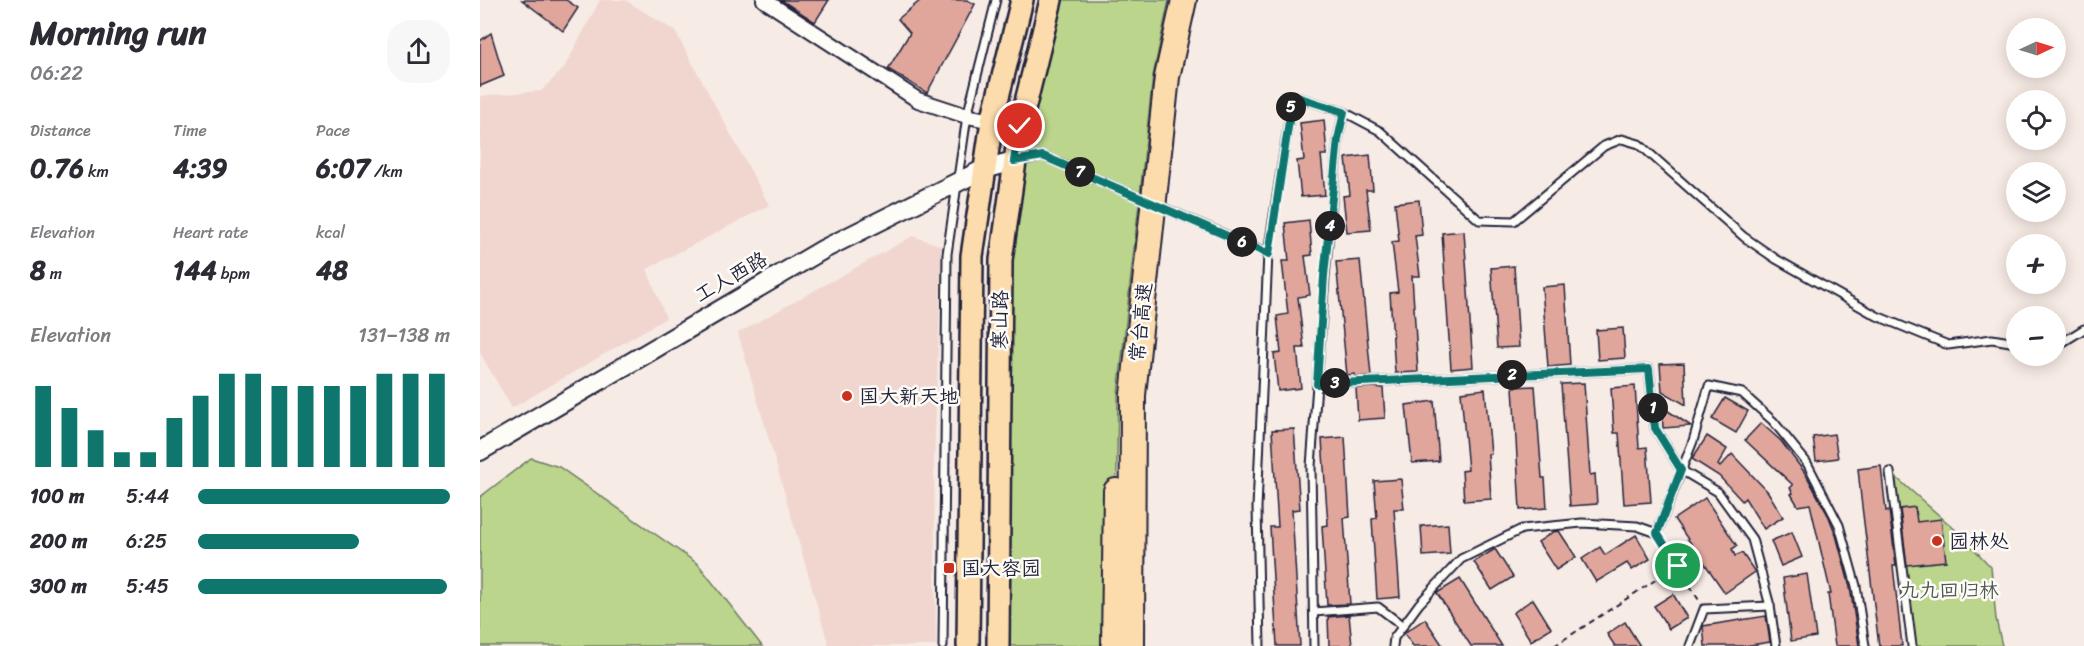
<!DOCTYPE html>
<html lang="en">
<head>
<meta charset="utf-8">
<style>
  body { margin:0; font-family:Sriracha,"LXGW WenKai TC",sans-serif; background:#f7f7f7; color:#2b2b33; height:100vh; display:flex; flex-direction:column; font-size:22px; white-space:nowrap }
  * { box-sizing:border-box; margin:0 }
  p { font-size:20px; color:#7c7c81 }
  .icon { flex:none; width:33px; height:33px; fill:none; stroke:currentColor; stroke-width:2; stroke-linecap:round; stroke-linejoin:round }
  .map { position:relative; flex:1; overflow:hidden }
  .panel { display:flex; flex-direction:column; background:#fff; width:480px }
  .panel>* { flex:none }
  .needle { width:39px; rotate:86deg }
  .buttons { position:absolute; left:1526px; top:18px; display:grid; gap:12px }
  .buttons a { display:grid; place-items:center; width:60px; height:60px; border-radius:50%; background:#fff; box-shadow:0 3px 15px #0003; font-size:30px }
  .pin { position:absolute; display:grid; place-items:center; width:51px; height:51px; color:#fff; margin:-26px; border:3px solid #fff; border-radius:50%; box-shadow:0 2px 6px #0007 }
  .km { position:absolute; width:30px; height:30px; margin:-15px; border-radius:50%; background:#222; color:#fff; font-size:16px; line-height:30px; text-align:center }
  .round { display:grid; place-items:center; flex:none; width:63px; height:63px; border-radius:24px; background:#f7f7f7 }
  .overview { display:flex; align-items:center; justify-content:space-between; height:102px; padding:0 30px }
  h1 { font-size:33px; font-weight:700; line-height:45px }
  .figures { display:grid; grid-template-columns:repeat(3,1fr); gap:9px; height:102px; padding:6px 30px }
  .figures div { display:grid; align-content:center }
  .figures b { font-size:26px; font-weight:700 }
  .figures small { font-size:16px; font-weight:400 }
  .figures p { font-size:16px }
  .chart { height:168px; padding:12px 30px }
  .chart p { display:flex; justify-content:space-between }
  .chart svg { width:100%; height:108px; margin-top:6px; stroke:#0f766e; stroke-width:6 }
  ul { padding:0 30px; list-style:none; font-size:20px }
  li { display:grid; grid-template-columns:96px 72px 1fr; align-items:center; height:45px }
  li i { height:15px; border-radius:8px; background:#0f766e }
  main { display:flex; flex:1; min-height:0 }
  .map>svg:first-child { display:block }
</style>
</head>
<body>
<main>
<section class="panel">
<div class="overview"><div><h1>Morning run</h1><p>06:22</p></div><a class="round"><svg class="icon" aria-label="share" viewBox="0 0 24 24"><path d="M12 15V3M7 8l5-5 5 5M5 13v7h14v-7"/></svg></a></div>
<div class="figures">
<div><p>Distance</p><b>0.76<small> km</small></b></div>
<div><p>Time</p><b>4:39</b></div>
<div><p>Pace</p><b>6:07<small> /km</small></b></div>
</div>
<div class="figures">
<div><p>Elevation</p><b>8<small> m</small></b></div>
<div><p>Heart rate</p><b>144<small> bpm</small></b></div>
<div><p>kcal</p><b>48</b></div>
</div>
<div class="chart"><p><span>Elevation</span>131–138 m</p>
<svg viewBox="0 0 160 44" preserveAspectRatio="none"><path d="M5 44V11M15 44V20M25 44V29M35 44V38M45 44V38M55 44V24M65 44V15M75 44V6M85 44V6M95 44V11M105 44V11M115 44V11M125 44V11M135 44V6M145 44V6M155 44V6"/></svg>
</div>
<ul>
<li><b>100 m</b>5:44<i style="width:100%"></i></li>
<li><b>200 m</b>6:25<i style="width:64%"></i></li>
<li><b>300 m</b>5:45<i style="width:99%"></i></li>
</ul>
</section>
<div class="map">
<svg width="1604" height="646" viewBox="0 0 1604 646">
  <rect width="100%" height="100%" fill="#f7ebe5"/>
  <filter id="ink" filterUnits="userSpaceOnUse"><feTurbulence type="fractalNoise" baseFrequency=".0167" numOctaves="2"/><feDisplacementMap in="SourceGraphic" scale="12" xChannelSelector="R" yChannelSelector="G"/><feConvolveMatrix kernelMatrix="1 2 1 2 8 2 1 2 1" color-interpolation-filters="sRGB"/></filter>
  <g filter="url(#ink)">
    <!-- built -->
    <g fill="#f0d6cf">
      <polygon points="120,0 145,0 195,31 289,205 167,269 186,318 32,408 0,353 0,96 61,91 84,68"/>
      <polygon points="433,236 462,246 454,460 456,646 349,646 258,333"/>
    </g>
    <!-- green -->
    <g fill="#bbd58c" stroke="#6e7c64" stroke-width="1.5">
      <polygon points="571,0 689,0 673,76 638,394 634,646 518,646 521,260"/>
      <polygon points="51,458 79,467 218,564 282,646 0,646 0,497"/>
      <polygon points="1410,472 1479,533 1511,567 1516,619 1522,646 1432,646"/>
    </g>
    <!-- building -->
    <g fill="#e0a69c" stroke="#22223b" stroke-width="1.5">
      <polygon points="42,0 86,0 98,8 83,31"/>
      <polygon points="301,0 349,0 335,22"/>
      <polygon points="441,0 487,0 495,4 447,93 408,69 430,33 418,19"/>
      <polygon points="11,33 24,76 0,86 0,41"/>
      <polygon points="844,120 847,155 841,155 845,195 821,197 817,161 824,160 820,123"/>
      <polygon points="890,155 893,190 886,190 891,230 867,232 863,196 870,195 866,158"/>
      <polygon points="939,200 942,235 935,236 940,276 932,276 938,372 915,373 910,293 918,292 912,242 919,241 915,203"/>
      <polygon points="829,220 832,255 825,256 830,295 818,297 824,348 817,348 821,388 798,391 794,354 801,353 797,316 808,314 802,261 809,261 805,223"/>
      <polygon points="984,231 993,367 971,369 962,233"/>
      <polygon points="880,260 891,376 875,377 875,374 867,375 856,262"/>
      <polygon points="1034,266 1039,347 1017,348 1011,268"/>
      <polygon points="1085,285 1090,365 1068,367 1062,287"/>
      <polygon points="1143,328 1145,358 1118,360 1116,330"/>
      <polygon points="1204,363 1206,405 1182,391 1180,364"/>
      <polygon points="1104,383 1110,475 1115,474 1117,504 1090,506 1081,384"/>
      <polygon points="1055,386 1062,478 1065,478 1067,508 1040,510 1033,387"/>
      <polygon points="1155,386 1159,448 1167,447 1171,502 1144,504 1139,433 1134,433 1131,388"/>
      <polygon points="893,387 903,388 905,418 878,420 876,388"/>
      <polygon points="1005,389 1011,454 1008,454 1011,499 984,501 982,471 988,470 981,392"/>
      <polygon points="1245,398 1268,411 1256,433 1232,419"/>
      <polygon points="954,401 959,461 932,463 926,405"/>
      <polygon points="1182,407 1211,426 1183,428"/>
      <polygon points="1281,423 1301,441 1325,473 1349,517 1356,535 1370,587 1379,646 1355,646 1348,594 1351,594 1330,504 1318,506 1311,494 1313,493 1310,488 1313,485 1265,440"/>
      <polygon points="814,429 820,509 812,510 820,646 797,646 790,527 798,527 792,430"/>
      <polygon points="1354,434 1358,458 1336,461 1333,437"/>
      <polygon points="1227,436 1247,449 1238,465 1240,467 1252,454 1288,492 1303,517 1284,529 1265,498 1262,501 1239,476 1212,459"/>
      <polygon points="865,437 870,517 864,518 870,604 847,605 842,526 848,525 842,439"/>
      <polygon points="1401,466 1405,503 1406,511 1409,510 1416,566 1413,566 1422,646 1399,646 1381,498 1378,469"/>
      <polygon points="921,479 924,509 914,509 920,597 897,599 892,519 897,518 894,481"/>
      <polygon points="1225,498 1257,546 1252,549 1255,556 1262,553 1275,572 1245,593 1194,519"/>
      <polygon points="1435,507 1437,522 1461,519 1466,561 1427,565 1420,509"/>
      <polygon points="968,524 970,554 943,556 941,526"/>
      <polygon points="1079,531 1096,557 1076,570 1058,542 1073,532"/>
      <polygon points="1312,532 1322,557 1301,566 1291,541"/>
      <polygon points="1156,535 1170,559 1152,570 1147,563 1116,582 1102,559 1120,547 1125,555"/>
      <polygon points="1015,549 1033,577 1012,590 994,562"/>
      <polygon points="1327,574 1336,637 1311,641 1303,578"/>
      <polygon points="980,579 1022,646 991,646 957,593"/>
      <polygon points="1193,594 1207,618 1189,629 1174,606"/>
      <polygon points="1053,599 1071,628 1051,641 1033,613"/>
      <polygon points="869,615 872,646 849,646 848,617"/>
      <polygon points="1286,616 1290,642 1264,646 1225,646 1223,626"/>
      <polygon points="945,619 963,646 933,646 924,633"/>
      <polygon points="1145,622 1160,646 1135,646 1127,634"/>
    </g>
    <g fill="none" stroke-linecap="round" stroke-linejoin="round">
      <!-- lane casing -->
      <g stroke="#22223b" stroke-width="11">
        <g id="lane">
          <polyline points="539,161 563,156 788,253"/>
          <polyline points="1575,347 1604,329"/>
          <polyline points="837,384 1169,369 1175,428 1201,470 1238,492 1272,539 1290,606 1296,646"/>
          <polyline points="1410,472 1432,646"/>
          <polyline points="834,612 898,607 923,626"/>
          <polyline points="463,646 467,254 487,116 516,0"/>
          <polyline points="780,646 777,508 788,253 812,101 817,97 864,112 900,131 999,220 1034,221 1124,146 1142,139 1159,144 1264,237 1296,259 1397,316 1468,345 1512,339 1536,343"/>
          <polyline points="834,646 831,466 845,276 858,139 864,112"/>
          <polyline points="913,646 914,638 939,604 981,559 1042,529 1102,523 1157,526 1177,533 1213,441 1229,386 1262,393 1293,421 1327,463 1359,525 1376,586 1385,646"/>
          <polyline points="1210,646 1224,609 1290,606"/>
        </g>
      </g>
      <!-- street casing -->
      <g stroke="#22223b" stroke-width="18">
        <polyline id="street" points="284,0 438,100 487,116 512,121"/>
      </g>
      <!-- secondary casing -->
      <g stroke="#22223b" stroke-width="22">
        <polyline id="secondary" points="0,451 344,249 504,169 534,161"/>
      </g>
      <!-- primary casing -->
      <g stroke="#22223b" stroke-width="26">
        <g id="primary">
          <polyline points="488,646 492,256 512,121 542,0"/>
          <polyline points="518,646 521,260 540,126 571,0"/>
        </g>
      </g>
      <!-- highway casing -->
      <g stroke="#22223b" stroke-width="28">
        <g id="highway">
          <polyline points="634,646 636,491"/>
          <polyline points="652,646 653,395 687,77 704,0"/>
        </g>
      </g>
      <!-- path -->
      <g stroke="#22223b" stroke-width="2" stroke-dasharray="6 4.5" stroke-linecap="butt">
        <polyline points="1182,541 1220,602"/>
        <polyline points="1074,646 1217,553"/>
      </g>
      <!-- lane -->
      <use href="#lane" stroke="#fdfcf7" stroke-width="7"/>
      <!-- street -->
      <use href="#street" stroke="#fdfcf7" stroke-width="14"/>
      <!-- secondary -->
      <use href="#secondary" stroke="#fdfcf7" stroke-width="18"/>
      <!-- primary -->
      <use href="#primary" stroke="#fcdcac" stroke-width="21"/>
      <!-- highway -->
      <use href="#highway" stroke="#fcdcac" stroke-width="24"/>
    </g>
  </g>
  <g fill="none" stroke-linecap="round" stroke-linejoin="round" filter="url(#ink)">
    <!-- route casing -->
    <g stroke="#fff" stroke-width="12">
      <polyline id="route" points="540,126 534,161 563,156 789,254 812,101 817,97 864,112 858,139 844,276 837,384 1169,369 1175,428 1201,470 1177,533 1198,566"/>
    </g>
    <!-- route -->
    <use href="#route" stroke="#0f766e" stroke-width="8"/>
  </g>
  <!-- markers -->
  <g fill="#c8321e" stroke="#fdfcf7" stroke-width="2">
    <circle cx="367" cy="396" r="6"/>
    <circle cx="1457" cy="541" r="6"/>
    <rect x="463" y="562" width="12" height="12" rx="3"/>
  </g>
  <g text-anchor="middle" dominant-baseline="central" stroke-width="5" stroke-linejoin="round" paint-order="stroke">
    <!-- street labels -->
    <g font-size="20" fill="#22223b" stroke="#fdfcf7">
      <text transform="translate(251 277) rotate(-30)">工人西路</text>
      <text transform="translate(520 320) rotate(-89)">寒山路</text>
      <text transform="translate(661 322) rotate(-84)">常台高速</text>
    </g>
    <!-- poi labels -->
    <g font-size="20" fill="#22223b" stroke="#fdfcf7" text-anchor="start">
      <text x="379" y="396">国大新天地</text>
      <text x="1469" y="541">园林处</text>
      <text x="481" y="568">国大容园</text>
    </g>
    <!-- park labels -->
    <g font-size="20" fill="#505853" stroke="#fdfcf7">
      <text x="1469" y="590">九九回归林</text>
    </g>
  </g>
</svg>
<div class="buttons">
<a><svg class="needle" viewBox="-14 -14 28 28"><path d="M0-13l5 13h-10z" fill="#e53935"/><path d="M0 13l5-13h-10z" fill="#7c7c81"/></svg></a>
<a><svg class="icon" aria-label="locate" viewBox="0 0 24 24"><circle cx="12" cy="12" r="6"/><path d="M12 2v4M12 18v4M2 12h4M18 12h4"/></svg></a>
<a><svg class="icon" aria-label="layers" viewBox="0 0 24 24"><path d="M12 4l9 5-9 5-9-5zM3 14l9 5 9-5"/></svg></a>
<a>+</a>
<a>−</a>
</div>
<div class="pin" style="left:1198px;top:566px;background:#1e9e55"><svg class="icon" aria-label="arrive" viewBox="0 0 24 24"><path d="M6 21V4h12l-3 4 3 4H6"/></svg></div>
<div class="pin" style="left:540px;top:126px;background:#d93025"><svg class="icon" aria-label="check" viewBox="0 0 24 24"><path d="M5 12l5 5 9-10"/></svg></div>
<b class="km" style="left:1173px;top:408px">1</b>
<b class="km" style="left:1032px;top:375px">2</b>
<b class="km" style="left:855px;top:383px">3</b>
<b class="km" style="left:850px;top:226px">4</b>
<b class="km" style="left:811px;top:107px">5</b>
<b class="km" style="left:762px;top:242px">6</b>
<b class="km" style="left:600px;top:172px">7</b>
</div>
</main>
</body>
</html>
